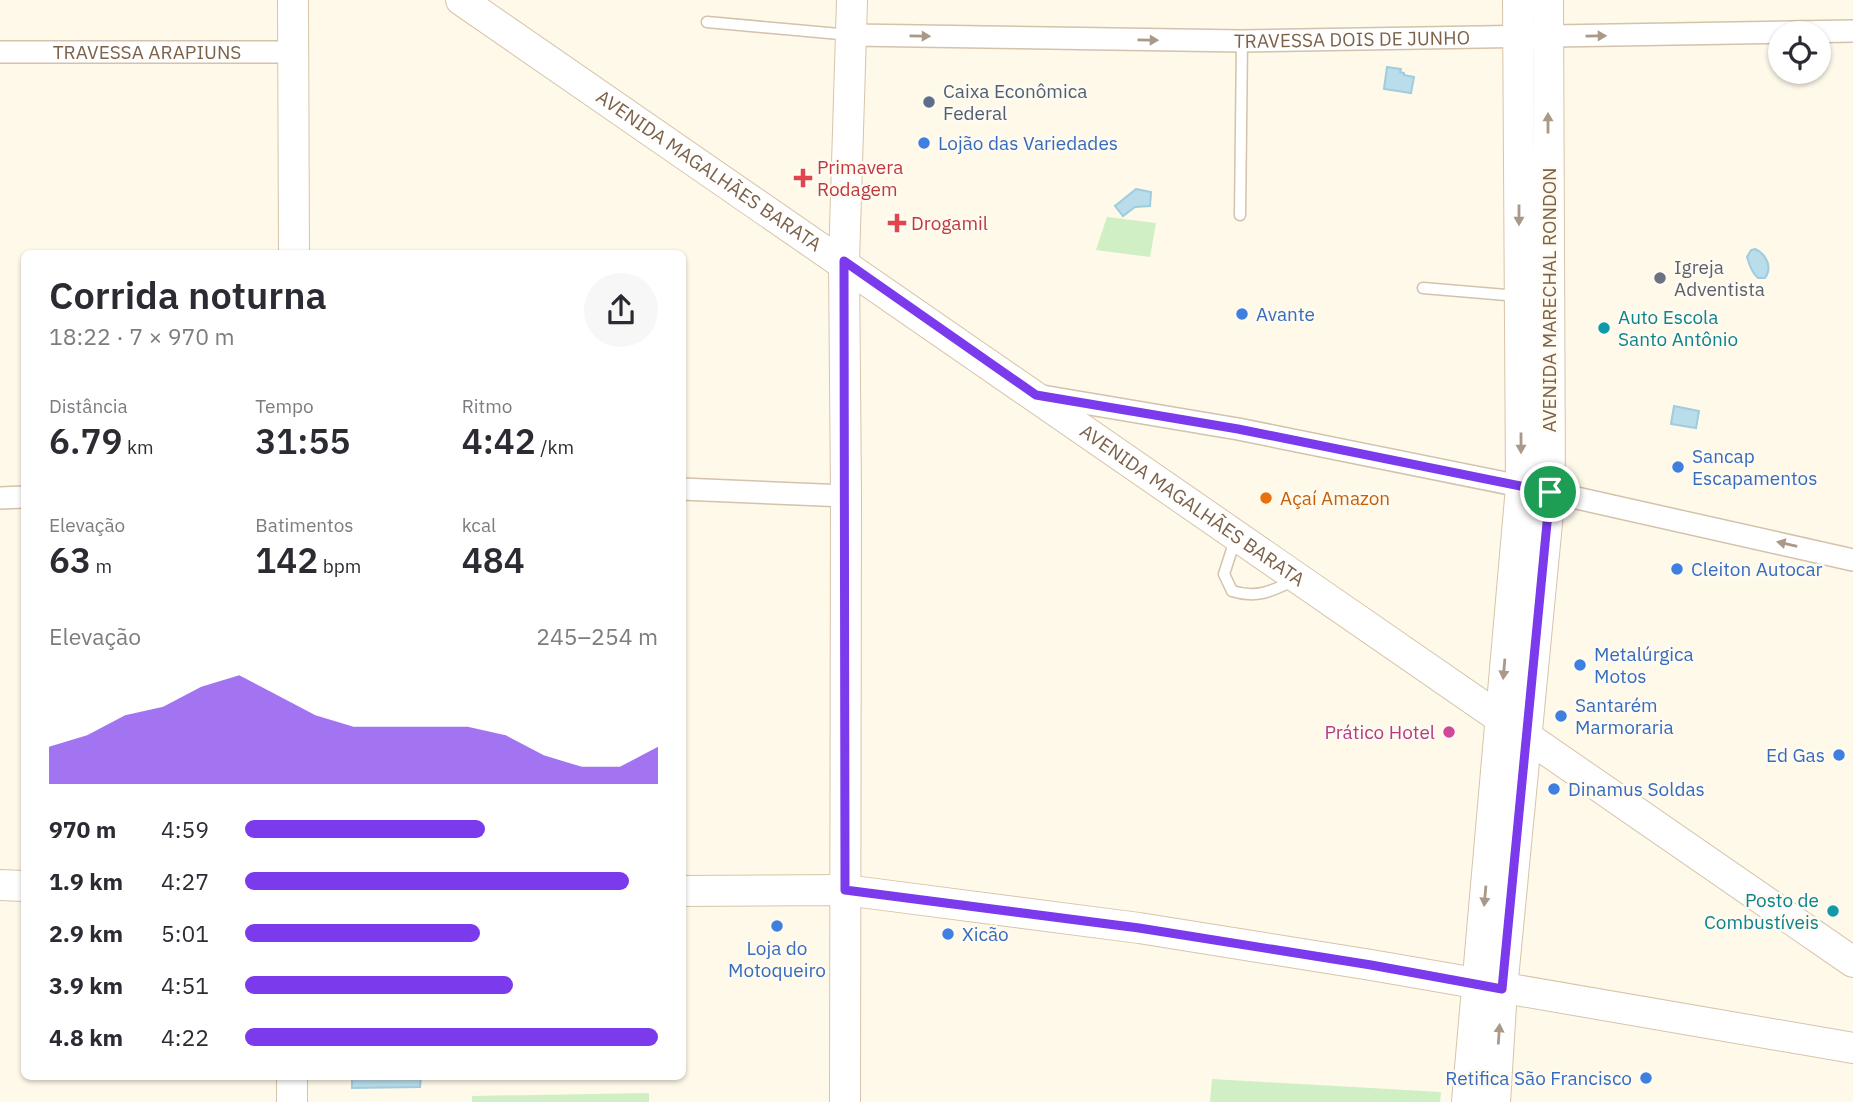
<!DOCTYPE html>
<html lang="pt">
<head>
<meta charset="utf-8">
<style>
  body { margin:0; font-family:"IBM Plex Sans",sans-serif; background:#f7f7f7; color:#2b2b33; height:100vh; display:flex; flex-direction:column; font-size:26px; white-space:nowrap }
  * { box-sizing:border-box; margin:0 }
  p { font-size:23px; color:#7c7c81 }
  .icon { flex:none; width:38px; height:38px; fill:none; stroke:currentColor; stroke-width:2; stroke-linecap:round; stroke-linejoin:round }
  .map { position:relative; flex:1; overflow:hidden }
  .drawer { position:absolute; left:21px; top:250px; width:665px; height:830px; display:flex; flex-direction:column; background:#fff; border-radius:10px; box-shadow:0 2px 5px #0004 }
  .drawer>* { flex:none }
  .controls { position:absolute; left:1768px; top:21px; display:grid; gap:14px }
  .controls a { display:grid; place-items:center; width:63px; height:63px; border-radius:50%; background:#fff; box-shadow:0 2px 5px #0004; font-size:35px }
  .pin { position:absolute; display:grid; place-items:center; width:60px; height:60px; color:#fff; margin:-30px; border:4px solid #fff; border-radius:50%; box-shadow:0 2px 7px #0007 }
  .round { display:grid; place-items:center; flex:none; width:74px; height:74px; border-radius:37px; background:#f7f7f7 }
  .head { display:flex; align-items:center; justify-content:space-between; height:119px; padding:0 28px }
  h1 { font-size:38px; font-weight:600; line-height:52px }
  .stats { display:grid; grid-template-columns:repeat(3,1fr); gap:10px; height:119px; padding:7px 28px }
  .stats div { display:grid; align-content:center }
  .stats b { font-size:35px; font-weight:600 }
  .stats small { font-size:19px; font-weight:400 }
  .stats p { font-size:19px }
  .chart { height:196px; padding:14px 28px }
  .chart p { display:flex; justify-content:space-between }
  .chart svg { width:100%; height:126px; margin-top:7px; fill:#7c3aed; opacity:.7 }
  ul { padding:0 28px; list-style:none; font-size:23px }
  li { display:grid; grid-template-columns:112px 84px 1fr; align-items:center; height:52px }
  li i { height:18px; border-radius:9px; background:#7c3aed }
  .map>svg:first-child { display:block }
</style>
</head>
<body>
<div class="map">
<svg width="1853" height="1102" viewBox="0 0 1853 1102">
  <rect width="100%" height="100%" fill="#fef9e9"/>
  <!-- green -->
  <g fill="#d0efc5">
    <polygon points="1107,217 1156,223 1150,257 1096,250"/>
    <polygon points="1212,1079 1441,1092 1440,1102 1210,1102"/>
    <polygon points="649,1093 649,1102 472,1102 472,1096"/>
  </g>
  <!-- water -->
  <g fill="#baddeb" stroke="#9fccde" stroke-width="2">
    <polygon points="1387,67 1401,69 1400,72 1404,73 1404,75 1414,77 1411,93 1384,89"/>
    <polygon points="1136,189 1151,192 1150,206 1135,207 1123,216 1115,206"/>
    <path d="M1755 249C1766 254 1773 267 1765 278H1758C1753 274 1749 264 1747 257L1751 250Z"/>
    <polygon points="1674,406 1699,411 1696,428 1671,424"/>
    <polygon points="352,1076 421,1076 420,1087 352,1088"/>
  </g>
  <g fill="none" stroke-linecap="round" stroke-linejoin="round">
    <!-- lane casing -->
    <g stroke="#d3c2ac" stroke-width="13">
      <g id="lane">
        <polyline points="707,22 851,35"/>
        <polyline points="1240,215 1242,41"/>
        <polyline points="1423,288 1518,296"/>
        <path d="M1236 537 1224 574 1232 591C1257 599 1272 591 1295 580"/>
      </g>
    </g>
    <!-- street casing -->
    <g stroke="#d3c2ac" stroke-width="24">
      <g id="street">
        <path id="s1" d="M852 35 1242 41 1853 31"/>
        <path id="s2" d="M0 52H293"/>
        <polyline points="1042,396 1238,429 1550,492 1853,560"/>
        <polyline points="682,489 846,496"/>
        <polyline points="0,498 24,497"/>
      </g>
    </g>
    <!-- secondary casing -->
    <g stroke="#d7c4aa" stroke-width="32">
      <g id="secondary">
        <polyline points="293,0 294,254"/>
        <path id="s3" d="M461 0C927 318 1388 643 1853 962"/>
        <polyline points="0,885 24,886"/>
        <polyline points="682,891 845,890 1139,928 1371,965 1853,1048"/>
        <polyline points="292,1076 292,1102"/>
        <polyline points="845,1102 846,496 844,262 852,0"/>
        <polyline points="1467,1102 1521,487 1518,0"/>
        <polyline points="1495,1102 1502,989 1550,492 1548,0"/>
      </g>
    </g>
    <!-- lane -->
    <use href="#lane" stroke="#fff" stroke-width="10"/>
    <!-- street -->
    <use href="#street" stroke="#fff" stroke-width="21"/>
    <!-- secondary -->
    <use href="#secondary" stroke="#fff" stroke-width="30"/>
  </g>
  <!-- one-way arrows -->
  <defs><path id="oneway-solid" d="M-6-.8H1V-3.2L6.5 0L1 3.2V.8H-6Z" transform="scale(1.75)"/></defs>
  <g fill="#aa9989">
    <use href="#oneway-solid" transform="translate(920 36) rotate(1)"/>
    <use href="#oneway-solid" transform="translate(1596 36) rotate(-1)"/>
    <use href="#oneway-solid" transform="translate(1148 40) rotate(1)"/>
    <use href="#oneway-solid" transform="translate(1548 123) rotate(-90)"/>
    <use href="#oneway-solid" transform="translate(1519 215) rotate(90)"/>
    <use href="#oneway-solid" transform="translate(1521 443) rotate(90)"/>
    <use href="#oneway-solid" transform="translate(1787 544) rotate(-167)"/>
    <use href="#oneway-solid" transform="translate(1504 669) rotate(95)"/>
    <use href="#oneway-solid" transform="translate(1485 896) rotate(95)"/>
    <use href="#oneway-solid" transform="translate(1499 1034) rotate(-86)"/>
  </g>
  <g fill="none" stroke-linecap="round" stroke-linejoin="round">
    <!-- route casing -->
    <g stroke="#fff" stroke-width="14">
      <polygon id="route" points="844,261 1036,395 1238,429 1550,492 1502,989 1371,965 1139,928 845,890"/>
    </g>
    <!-- route -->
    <use href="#route" stroke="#7c3aed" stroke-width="9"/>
  </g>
  <!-- markers -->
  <circle fill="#5c6f8a" stroke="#fffbf1" stroke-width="2.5" cx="929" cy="102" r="7"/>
  <g fill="#3f7fe0" stroke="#fffbf1" stroke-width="2.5">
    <circle cx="924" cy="143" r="7"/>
    <circle cx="1242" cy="314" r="7"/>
    <circle cx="1678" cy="467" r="7"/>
    <circle cx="1677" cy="569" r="7"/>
    <circle cx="1580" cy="665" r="7"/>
    <circle cx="1561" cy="716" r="7"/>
    <circle cx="1839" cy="755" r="7"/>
    <circle cx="1554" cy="789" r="7"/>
    <circle cx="777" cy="926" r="7"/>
    <circle cx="948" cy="934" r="7"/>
    <circle cx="1646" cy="1078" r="7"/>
  </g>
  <g fill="#e0444e" stroke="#fffbf1" stroke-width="2.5">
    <path d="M799.5 167.5h7v7h7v7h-7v7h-7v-7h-7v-7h7z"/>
    <path d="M893.5 212.5h7v7h7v7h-7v7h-7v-7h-7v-7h7z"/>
  </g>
  <circle fill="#6b7280" stroke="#fffbf1" stroke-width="2.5" cx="1660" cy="278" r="7"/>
  <g fill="#0f9aa8" stroke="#fffbf1" stroke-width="2.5">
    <circle cx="1604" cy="328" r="7"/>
    <circle cx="1833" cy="911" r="7"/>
  </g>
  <circle fill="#e8710a" stroke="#fffbf1" stroke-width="2.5" cx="1266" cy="498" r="7"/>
  <circle fill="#d1479c" stroke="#fffbf1" stroke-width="2.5" cx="1449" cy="732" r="7"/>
  <g text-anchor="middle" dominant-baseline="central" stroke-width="5" stroke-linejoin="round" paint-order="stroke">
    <!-- street labels -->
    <g font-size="19" fill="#7d6249" stroke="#fffbf1">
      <text stroke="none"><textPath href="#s1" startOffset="500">TRAVESSA DOIS DE JUNHO</textPath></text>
      <text stroke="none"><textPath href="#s2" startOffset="147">TRAVESSA ARAPIUNS</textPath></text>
      <text stroke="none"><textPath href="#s3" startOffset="301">AVENIDA MAGALHÃES BARATA</textPath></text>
      <text transform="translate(1549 300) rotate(-90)">AVENIDA MARECHAL RONDON</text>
      <text stroke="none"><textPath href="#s3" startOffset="889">AVENIDA MAGALHÃES BARATA</textPath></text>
    </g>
    <!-- service labels -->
    <g font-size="19" fill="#4e5e75" stroke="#fffbf1" text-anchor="start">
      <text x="943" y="91">Caixa Econômica<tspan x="943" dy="22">Federal</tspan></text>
    </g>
    <!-- shop labels -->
    <g font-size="19" fill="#366cbe" stroke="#fffbf1" text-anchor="start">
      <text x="938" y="143">Lojão das Variedades</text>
      <text x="1256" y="314">Avante</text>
      <text x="1692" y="456">Sancap<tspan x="1692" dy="22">Escapamentos</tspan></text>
      <text x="1691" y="569">Cleiton Autocar</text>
      <text x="1594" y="654">Metalúrgica<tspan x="1594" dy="22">Motos</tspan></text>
      <text x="1575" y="705">Santarém<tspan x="1575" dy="22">Marmoraria</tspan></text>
      <text x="1825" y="755" text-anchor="end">Ed Gas</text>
      <text x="1568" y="789">Dinamus Soldas</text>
      <text x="962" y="934">Xicão</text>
      <text x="777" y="948" text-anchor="middle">Loja do<tspan x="777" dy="22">Motoqueiro</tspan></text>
      <text x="1632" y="1078" text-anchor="end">Retifica São Francisco</text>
    </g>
    <!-- health labels -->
    <g font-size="19" fill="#be3a42" stroke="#fffbf1" text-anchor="start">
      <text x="817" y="167">Primavera<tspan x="817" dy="22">Rodagem</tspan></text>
      <text x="911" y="223">Drogamil</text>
    </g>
    <!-- worship labels -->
    <g font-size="19" fill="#5b616d" stroke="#fffbf1" text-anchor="start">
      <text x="1674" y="267">Igreja<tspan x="1674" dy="22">Adventista</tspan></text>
    </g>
    <!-- culture labels -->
    <g font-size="19" fill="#0d838f" stroke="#fffbf1" text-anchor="start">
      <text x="1618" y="317">Auto Escola<tspan x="1618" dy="22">Santo Antônio</tspan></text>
      <text x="1819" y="900" text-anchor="end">Posto de<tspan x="1819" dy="22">Combustíveis</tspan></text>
    </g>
    <!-- food labels -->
    <g font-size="19" fill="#c56008" stroke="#fffbf1" text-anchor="start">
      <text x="1280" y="498">Açaí Amazon</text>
    </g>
    <!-- hotel labels -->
    <g font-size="19" fill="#b23c85" stroke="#fffbf1" text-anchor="end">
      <text x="1435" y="732">Prático Hotel</text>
    </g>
  </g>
</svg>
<div class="controls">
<a><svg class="icon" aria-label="locate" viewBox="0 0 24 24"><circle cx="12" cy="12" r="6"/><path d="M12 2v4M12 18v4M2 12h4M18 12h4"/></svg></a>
</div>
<div class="pin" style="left:1550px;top:492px;background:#1e9e55"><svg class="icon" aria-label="arrive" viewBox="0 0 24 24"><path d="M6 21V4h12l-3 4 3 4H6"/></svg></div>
<section class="drawer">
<div class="head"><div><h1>Corrida noturna</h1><p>18:22 · 7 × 970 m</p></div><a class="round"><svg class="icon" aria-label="share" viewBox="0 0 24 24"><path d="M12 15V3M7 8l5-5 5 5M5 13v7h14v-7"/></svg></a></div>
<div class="stats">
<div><p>Distância</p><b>6.79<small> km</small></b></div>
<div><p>Tempo</p><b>31:55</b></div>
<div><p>Ritmo</p><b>4:42<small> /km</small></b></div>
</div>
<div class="stats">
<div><p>Elevação</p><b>63<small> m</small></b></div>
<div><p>Batimentos</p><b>142<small> bpm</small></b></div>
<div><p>kcal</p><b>484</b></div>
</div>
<div class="chart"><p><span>Elevação</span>245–254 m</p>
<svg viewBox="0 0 160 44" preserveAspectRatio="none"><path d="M0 44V31L10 27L20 20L30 17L40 10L50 6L60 13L70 20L80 24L90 24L100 24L110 24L120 27L130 34L140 38L150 38L160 31V44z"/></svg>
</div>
<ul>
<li><b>970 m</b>4:59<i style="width:58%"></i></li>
<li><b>1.9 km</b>4:27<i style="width:93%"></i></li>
<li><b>2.9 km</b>5:01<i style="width:57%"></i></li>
<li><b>3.9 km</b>4:51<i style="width:65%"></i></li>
<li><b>4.8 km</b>4:22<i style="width:100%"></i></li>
</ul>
</section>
</div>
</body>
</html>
